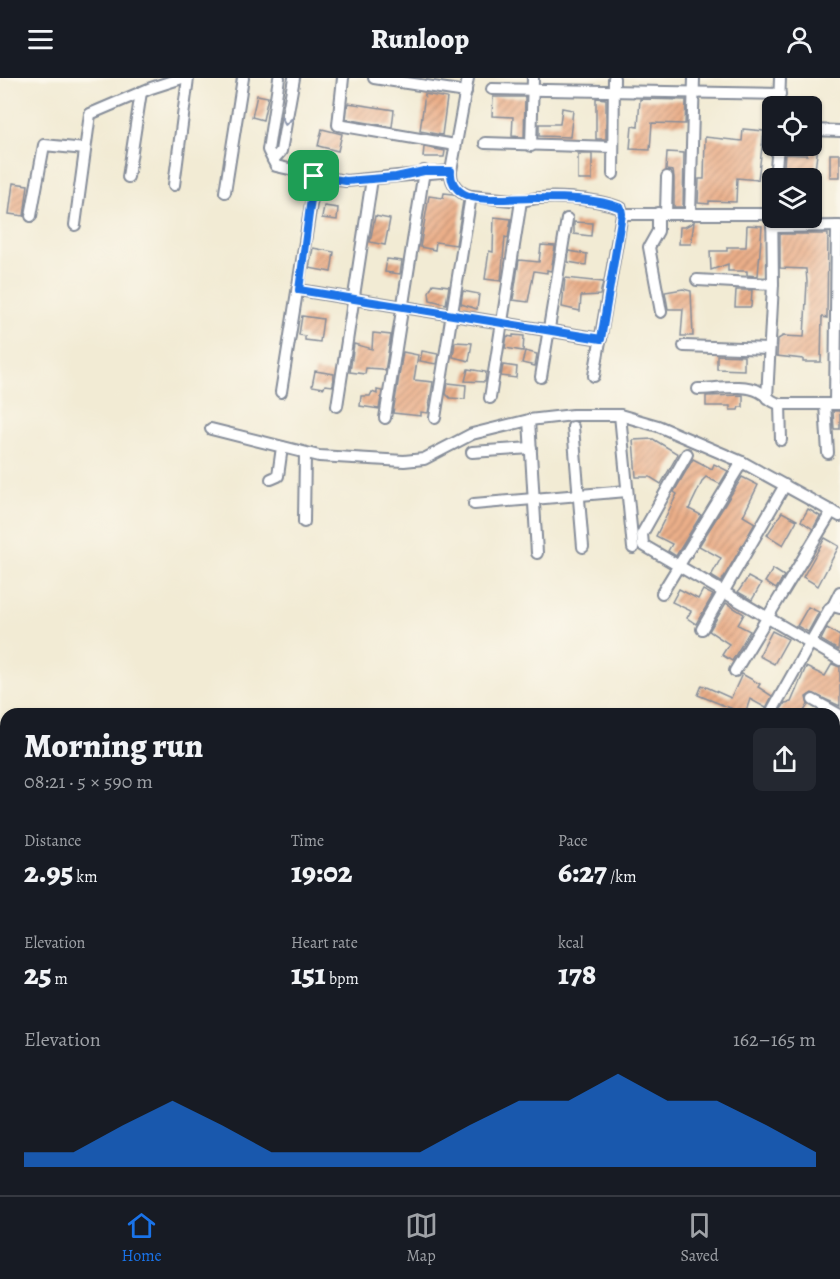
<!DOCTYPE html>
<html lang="en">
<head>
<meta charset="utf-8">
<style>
  body { margin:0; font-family:Alegreya,serif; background:#242831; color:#f1f3f6; height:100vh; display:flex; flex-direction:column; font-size:22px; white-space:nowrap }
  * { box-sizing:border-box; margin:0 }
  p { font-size:20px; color:#9ea1a6 }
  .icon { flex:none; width:33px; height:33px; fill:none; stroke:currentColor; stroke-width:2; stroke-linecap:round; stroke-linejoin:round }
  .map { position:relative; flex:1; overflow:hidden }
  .details { position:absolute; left:0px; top:630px; width:840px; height:488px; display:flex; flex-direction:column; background:#171b24; border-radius:18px 18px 0 0; box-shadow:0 2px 4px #0004 }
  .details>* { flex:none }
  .fabs { position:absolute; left:762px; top:18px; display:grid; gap:12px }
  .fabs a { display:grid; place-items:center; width:60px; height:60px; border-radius:9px; background:#171b24; box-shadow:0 2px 4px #0004; font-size:30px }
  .pin { position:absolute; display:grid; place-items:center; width:51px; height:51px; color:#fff; margin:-26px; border-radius:12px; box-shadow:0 3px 9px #0006 }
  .round { display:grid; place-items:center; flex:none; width:63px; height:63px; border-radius:9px; background:#242831 }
  .overview { display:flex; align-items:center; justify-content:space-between; height:102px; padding:0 24px }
  h1 { font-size:33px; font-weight:800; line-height:45px }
  .stats { display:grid; grid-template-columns:repeat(3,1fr); gap:9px; height:102px; padding:6px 24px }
  .stats div { display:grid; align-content:center }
  .stats b { font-size:30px; font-weight:800 }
  .stats small { font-size:16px; font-weight:400 }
  .stats p { font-size:16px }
  .chart { height:168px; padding:12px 24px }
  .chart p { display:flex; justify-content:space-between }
  .chart svg { width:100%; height:108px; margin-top:6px; fill:#1a73e8; opacity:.7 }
  header { display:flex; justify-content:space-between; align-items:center; height:78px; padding:0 24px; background:#171b24; font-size:27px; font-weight:800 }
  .tab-bar { display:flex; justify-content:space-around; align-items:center; height:84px; border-top:2px solid #363941; background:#171b24; font-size:16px; color:#9ea1a6 }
  .tab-bar a { display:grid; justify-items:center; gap:3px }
  .tab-bar .selected { color:#1a73e8 }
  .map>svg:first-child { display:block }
</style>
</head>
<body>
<header><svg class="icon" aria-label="menu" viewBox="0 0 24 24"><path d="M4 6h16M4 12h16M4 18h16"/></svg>Runloop<svg class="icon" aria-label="person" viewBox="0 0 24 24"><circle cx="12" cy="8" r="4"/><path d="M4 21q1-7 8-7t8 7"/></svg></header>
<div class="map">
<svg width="840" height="1117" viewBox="0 0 840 1117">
  <defs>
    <pattern id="building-hatch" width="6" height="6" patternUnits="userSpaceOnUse" patternTransform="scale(1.5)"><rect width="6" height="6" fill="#ebaf89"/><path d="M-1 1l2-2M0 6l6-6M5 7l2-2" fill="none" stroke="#be8f73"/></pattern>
  </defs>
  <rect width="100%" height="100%" fill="#fbf7ec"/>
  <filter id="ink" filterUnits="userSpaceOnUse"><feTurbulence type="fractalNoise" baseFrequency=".0167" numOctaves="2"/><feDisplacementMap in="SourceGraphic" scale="12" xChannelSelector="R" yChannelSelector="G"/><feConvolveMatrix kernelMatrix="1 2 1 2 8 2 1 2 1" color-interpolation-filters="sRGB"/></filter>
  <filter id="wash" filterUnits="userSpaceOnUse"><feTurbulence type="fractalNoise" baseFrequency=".008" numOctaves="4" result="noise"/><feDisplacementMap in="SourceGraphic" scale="24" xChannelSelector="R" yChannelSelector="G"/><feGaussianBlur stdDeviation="1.35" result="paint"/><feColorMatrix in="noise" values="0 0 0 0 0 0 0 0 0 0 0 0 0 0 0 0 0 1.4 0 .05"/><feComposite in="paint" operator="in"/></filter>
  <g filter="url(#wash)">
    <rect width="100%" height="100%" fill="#f2ebd4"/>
    <g id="blocks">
      <!-- building -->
      <g fill="url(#building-hatch)">
        <polygon points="425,16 447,20 442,57 420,53"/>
        <polygon points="257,17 268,19 263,42 252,39"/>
        <polygon points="493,19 525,19 524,59 512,58 513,39 492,38"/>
        <polygon points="596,20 606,21 606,61 596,61"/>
        <polygon points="640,21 686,22 685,46 652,45 650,72 630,71 632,48 638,49"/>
        <polygon points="348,25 394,32 392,49 346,41"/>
        <polygon points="562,30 573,32 570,59 539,58 539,46 560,46"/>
        <polygon points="322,51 342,56 338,73 318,68"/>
        <polygon points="743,51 764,53 758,102 737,100 736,124 709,123 709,126 698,125 699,101 704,101 705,59 742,63"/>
        <polygon points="807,68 818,68 814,100 783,100 785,76 807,77"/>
        <polygon points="424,69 445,73 444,79 423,79"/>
        <polygon points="667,74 684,75 683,129 674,129 674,99 673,93 666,92"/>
        <rect x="578" y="76" width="14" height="26"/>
        <rect x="830" y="76" width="10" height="23"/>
        <polygon points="13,105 28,107 24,138 9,136"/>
        <polygon points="444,115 453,116 463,123 456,167 436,164 435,172 420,169 429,118 443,120"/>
        <polygon points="324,128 338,130 337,142 322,140"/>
        <polygon points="375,138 390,141 385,167 370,164"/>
        <polygon points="494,139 511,141 508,160 505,159 501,203 485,201 489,173 493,174"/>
        <polygon points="574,144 592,145 591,158 574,156"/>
        <polygon points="694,144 691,166 679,166 680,149 685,149"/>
        <polygon points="747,147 762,148 758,198 747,197 747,193 728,193 728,186 711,192 710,173 727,173 727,169 746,169"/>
        <polygon points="780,156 828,156 827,240 822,239 821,284 803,284 803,281 777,278 778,261 783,258 804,259 807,204 806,191 780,190"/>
        <polygon points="541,167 555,168 551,193 547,192 547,195 534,193 528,224 513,222 519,182 539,184"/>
        <polygon points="313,170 334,174 331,194 309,190"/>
        <polygon points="569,173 587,176 586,187 568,184"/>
        <polygon points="387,181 402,183 400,196 385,194"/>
        <polygon points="565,200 603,204 600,217 581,218 580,233 562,229"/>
        <polygon points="433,206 449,208 446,226 430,222 429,214"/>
        <polygon points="683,211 691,213 693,258 681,258 683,231 668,231 665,214"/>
        <polygon points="736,212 752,212 751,229 735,229"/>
        <polygon points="463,213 479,216 477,231 461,226"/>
        <polygon points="302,238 323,241 320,264 305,262 305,258 299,257"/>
        <polygon points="373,255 391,257 385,293 382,291 366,290 365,296 350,294 354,266 372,271"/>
        <polygon points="513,257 524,258 523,273 505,270 507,258 513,259"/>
        <polygon points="455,264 472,265 469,283 453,279"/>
        <polygon points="422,273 438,276 436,286 420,283"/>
        <polygon points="525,273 537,276 535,288 522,285"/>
        <polygon points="403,274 418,277 414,302 433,304 428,335 421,334 421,338 393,335"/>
        <polygon points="717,277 744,278 744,292 717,291"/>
        <polygon points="503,287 517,289 516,300 501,298"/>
        <polygon points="468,291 486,294 485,304 465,303"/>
        <polygon points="315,293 334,296 333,308 325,307 324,310 312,308"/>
        <polygon points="448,305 466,307 465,321 450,320 446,316"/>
        <polygon points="377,312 382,313 379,331 360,328 361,318 370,318 372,314 377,316"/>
        <polygon points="743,317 743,329 739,329 738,332 730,332 730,328 706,328 706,318"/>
        <polygon points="833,333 840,333 840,351 834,351"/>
        <polygon points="653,361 678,376 661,406 650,399 636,399 633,362"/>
        <polygon points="693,381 712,391 714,386 728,393 720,406 706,399 703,402 689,431 701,437 676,478 668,473 672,466 656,458 677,416 674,414"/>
        <polygon points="742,399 758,407 743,438 755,445 721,504 711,498 721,480 699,468"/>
        <polygon points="808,431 820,438 813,451 801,443"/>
        <polygon points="782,434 797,442 783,467 767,457"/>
        <polygon points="825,460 839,468 818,508 803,499"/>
        <polygon points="773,491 784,498 776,511 765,504"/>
        <polygon points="748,499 761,506 752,522 738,514"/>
        <polygon points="679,511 698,521 703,512 713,517 696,546 687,540 691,533 672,524"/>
        <polygon points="726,525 744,536 738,547 750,553 732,583 722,577 729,566 709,553"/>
        <polygon points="808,529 819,534 808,554 797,548"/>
        <polygon points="827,550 840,558 838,572 821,562"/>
        <polygon points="772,553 788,561 774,586 759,578"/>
        <polygon points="832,586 840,589 840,628 812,615 806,619 808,627 802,636 778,636 785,625 791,624 806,589 825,598"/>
        <polygon points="742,596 760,606 758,609 772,618 766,630 750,621 745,636 698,617 702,607 731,620"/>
      </g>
    </g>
  </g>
  <g filter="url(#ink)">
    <use href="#blocks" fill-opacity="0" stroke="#868d99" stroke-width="1.5"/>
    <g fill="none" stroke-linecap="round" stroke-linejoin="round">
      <!-- minor casing -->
      <g stroke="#868d99" stroke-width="14">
        <g id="minor">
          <polyline points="279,0 268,72 276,88 311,96 315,101 281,314"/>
          <polyline points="343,0 338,47 455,67"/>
          <polyline points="374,0 466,14"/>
          <path d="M468 0 451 93C450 106 459 115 471 118L521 123 490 320"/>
          <polyline points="492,11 780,16"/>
          <polyline points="779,28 780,0"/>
          <polyline points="812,52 840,53"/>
          <polyline points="485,65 613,69"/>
          <polyline points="531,68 533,0"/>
          <polyline points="273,82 281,73 294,0"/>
          <polyline points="613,96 614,0"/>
          <polyline points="314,98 346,103 451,93"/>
          <polyline points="128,99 141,14"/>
          <polyline points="775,100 778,68"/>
          <polyline points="174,107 188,0"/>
          <polyline points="225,114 243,0"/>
          <path d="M521 123C547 116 596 120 621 130L622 136 594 298"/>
          <polyline points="658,135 658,153 649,169 661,234"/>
          <polyline points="666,135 667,99"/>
          <polyline points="622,136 771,136"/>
          <polyline points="690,136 694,0"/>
          <polyline points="31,138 44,67 85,71"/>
          <polyline points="75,147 90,36 151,10 182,0"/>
          <polyline points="772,149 840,148"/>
          <polyline points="697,202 773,206"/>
          <polyline points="299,212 601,261"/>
          <polyline points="684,268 769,271"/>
          <polyline points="541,299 567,141"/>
          <path d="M698 311C715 311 744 305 760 314 768 318 770 324 780 326H840"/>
          <polyline points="767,320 773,206 772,123"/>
          <polyline points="780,326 781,362"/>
          <polyline points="825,326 828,375"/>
          <polyline points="835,326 837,148"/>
          <polyline points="337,328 372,101"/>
          <polyline points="620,337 633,470"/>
          <polyline points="385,340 424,93"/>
          <polyline points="435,340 471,118"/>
          <polyline points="529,342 537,475"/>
          <polyline points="573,349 583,469"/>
          <polyline points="211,351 319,378 404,383 424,381 472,356 529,342 573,337 620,337 658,348 742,384 840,438"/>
          <polyline points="472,374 531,370"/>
          <polyline points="687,376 642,456 643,467 840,582"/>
          <polyline points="271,401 278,398 282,369"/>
          <polyline points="474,426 627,413"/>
          <polyline points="304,444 305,375"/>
          <polyline points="662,515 742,384"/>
          <polyline points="833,528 840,514"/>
          <polyline points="702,551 785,407"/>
          <polyline points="735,593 832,433"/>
          <polyline points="813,622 840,637"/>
          <polyline points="773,631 830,530 833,528 840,530"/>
          <polyline points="834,651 840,640"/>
          <polyline points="838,729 840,725"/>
          <polyline points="76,1117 77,1112"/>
          <polyline points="126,1117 126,1112"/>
          <polyline points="170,1117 171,1112"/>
        </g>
      </g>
      <!-- minor -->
      <use href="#minor" stroke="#fff" stroke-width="10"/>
    </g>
    <!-- one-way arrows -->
    <defs><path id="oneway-chevron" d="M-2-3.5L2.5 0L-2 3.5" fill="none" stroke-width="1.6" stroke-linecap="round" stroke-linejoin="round" transform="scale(1.5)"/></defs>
    <use stroke="#8d97ae" href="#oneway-chevron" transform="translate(286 43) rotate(100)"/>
  </g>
  <g fill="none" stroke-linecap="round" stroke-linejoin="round" filter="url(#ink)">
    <!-- route casing -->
    <g stroke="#fff" stroke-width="12">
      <path id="route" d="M424 93H451C450 102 455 111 464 116 481 125 519 119 538 120 564 120 596 120 621 130L622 136 601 261 299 212 314 98 346 103 396 99Z"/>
    </g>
    <!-- route -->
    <use href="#route" stroke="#1a73e8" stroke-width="8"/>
  </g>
</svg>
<div class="fabs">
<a><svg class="icon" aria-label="locate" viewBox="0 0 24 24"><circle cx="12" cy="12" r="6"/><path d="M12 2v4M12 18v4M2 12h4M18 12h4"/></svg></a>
<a><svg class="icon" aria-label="layers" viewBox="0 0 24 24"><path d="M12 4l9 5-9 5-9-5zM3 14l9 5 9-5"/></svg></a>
</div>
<div class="pin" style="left:314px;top:98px;background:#1e9e55"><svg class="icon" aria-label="arrive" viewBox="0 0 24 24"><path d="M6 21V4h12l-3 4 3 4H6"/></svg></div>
<section class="details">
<div class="overview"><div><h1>Morning run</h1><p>08:21 · 5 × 590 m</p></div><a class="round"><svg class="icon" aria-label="share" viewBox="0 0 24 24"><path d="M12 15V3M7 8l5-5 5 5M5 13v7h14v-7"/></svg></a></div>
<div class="stats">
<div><p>Distance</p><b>2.95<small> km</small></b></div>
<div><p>Time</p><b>19:02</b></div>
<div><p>Pace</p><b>6:27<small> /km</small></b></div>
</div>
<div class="stats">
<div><p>Elevation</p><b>25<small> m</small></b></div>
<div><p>Heart rate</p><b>151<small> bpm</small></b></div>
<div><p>kcal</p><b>178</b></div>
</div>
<div class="chart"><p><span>Elevation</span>162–165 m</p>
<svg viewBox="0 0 160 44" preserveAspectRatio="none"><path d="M0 44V38L10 38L20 27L30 17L40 27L50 38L60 38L70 38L80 38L90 27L100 17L110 17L120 6L130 17L140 17L150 27L160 38V44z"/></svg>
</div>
</section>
</div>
<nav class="tab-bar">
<a class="selected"><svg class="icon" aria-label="home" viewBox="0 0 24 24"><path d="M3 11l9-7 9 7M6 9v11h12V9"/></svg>Home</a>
<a><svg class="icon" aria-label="map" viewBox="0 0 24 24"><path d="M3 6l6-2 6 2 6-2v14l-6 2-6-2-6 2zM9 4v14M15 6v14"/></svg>Map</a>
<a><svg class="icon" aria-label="saved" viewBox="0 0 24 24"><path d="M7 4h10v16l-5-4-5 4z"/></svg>Saved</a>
</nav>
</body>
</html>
